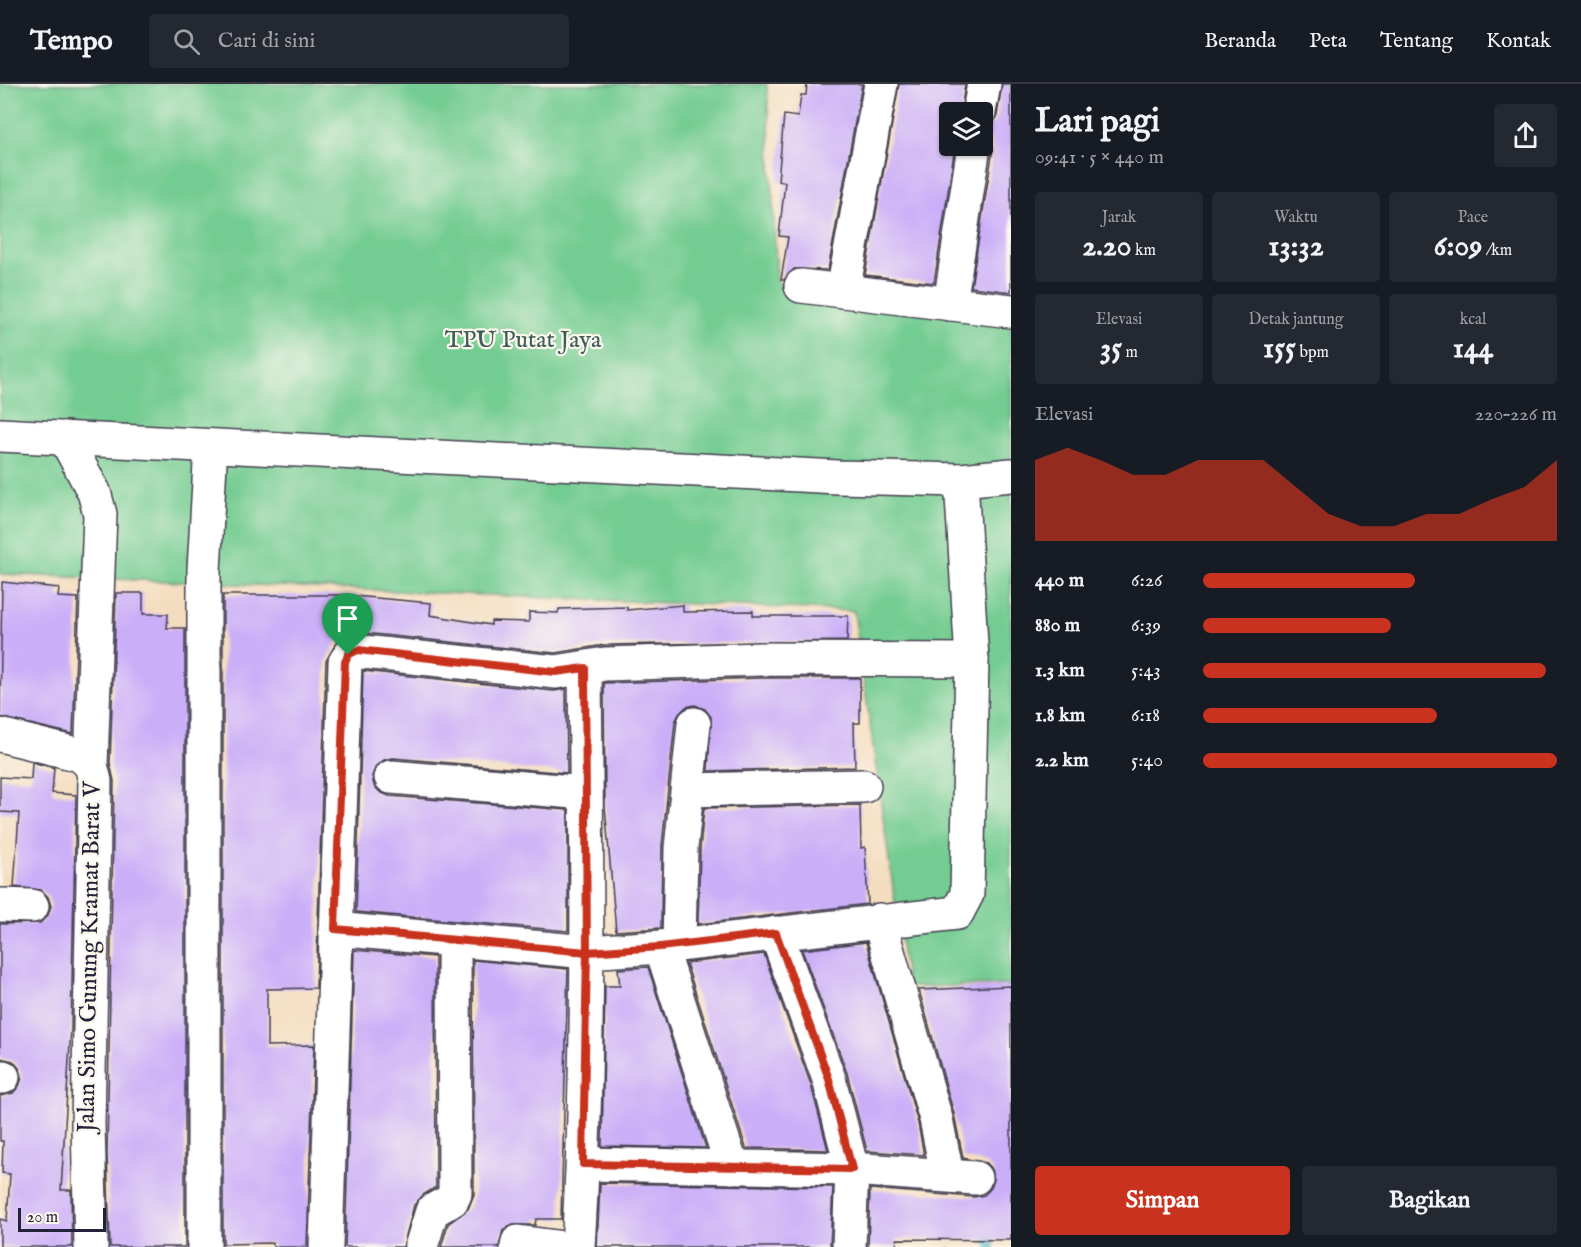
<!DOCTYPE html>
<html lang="id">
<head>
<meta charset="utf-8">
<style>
  body { margin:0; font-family:"IM FELL English",serif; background:#242831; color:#f1f3f6; height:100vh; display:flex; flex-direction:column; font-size:22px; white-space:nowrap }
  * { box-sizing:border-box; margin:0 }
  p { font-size:20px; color:#9ea1a6 }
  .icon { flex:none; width:33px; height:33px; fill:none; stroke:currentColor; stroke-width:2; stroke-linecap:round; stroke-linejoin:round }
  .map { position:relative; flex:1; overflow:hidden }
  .side { display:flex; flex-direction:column; background:#171b24; width:570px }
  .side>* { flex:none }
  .controls { position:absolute; left:939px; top:18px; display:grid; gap:12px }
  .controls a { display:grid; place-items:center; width:54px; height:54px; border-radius:6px; background:#171b24; box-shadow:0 2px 4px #0004; font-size:30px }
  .scale { position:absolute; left:18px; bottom:15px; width:88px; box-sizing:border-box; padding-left:6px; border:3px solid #22223b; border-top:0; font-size:16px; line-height:21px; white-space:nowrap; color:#22223b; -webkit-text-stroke:4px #fbf7ec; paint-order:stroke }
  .pin { position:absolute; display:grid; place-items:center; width:51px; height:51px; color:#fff; margin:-62px -26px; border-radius:50% 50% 50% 0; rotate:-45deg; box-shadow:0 0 6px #0007 }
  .pin .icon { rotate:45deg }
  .round { display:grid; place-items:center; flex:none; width:63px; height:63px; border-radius:6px; background:#242831 }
  .head { display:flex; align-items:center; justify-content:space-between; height:102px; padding:0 24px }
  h1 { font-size:33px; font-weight:700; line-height:45px }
  .figures { display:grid; grid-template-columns:repeat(3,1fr); gap:9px; height:102px; padding:6px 24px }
  .figures div { display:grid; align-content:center; border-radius:6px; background:#242831; text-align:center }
  .figures b { font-size:30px; font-weight:700 }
  .figures small { font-size:16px; font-weight:400 }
  .figures p { font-size:16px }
  .chart { height:168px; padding:12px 24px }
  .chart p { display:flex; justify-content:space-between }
  .chart svg { width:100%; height:108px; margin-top:6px; fill:#c8321e; opacity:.7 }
  .cta { display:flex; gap:12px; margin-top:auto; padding:12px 24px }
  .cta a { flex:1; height:69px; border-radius:6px; background:#c8321e; color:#fff; font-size:24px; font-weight:700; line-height:69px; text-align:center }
  .cta a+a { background:#242831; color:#f1f3f6 }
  ul { padding:0 24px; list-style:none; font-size:20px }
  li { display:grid; grid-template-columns:96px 72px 1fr; align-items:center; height:45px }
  li i { height:15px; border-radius:8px; background:#c8321e }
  header { display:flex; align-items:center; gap:36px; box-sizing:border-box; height:84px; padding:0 30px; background:#171b24; border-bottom:2px solid #363941 }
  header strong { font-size:28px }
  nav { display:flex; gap:33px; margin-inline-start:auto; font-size:21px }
  .search { width:420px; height:54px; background:#242831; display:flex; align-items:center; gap:15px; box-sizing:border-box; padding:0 21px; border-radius:6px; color:#9ea1a6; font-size:22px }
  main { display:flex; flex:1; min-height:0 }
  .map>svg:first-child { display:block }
</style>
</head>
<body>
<header>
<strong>Tempo</strong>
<div class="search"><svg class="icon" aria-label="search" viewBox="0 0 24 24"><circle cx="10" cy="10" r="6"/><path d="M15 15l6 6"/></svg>Cari di sini</div>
<nav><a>Beranda</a><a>Peta</a><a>Tentang</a><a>Kontak</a></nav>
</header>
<main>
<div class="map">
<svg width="1011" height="1163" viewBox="0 0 1011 1163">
  <rect width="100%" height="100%" fill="#fbf7ec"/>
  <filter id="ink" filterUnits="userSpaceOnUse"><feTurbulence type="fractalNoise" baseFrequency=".0167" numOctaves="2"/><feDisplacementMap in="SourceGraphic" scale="12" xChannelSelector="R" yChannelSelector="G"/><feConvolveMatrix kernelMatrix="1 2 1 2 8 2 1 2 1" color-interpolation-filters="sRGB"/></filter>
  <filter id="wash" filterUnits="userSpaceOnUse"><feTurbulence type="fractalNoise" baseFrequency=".008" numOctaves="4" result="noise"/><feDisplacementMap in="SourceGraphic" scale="24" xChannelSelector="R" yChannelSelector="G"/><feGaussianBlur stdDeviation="1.35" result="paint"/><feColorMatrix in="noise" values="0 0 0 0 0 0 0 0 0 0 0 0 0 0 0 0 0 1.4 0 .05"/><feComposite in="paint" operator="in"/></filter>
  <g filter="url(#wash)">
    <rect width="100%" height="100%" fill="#f4ddbf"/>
    <!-- green -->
    <polygon fill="#73cc91" stroke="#4a7766" stroke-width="1.5" points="0,0 767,0 777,199 1011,236 1011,901 907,903 854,527 0,490"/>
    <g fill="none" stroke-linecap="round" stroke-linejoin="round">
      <!-- stream -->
      <polyline stroke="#42b1be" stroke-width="9" points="987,1144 991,1163"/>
    </g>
    <g id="blocks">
      <!-- building -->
      <g fill="#caaef8">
        <polygon points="807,0 862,0 828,186 794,185 784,196 781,196 788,153 779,152 785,98 778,97 784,31 798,33 801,11 806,11"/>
        <polygon points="899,0 965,0 961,28 950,28 950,62 955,62 934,199 865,191"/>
        <polygon points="1002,0 1011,0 1011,208 971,203 993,65 991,55 983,46 993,40 997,32"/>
        <polygon points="2,498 59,504 58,513 78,514 73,650 0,633"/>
        <polygon points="116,509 143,509 143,530 168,530 167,544 185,544 185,1163 110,1163 107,1069 114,697 110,679"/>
        <polygon points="223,511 343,511 431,519 430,531 491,541 491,537 529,538 529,528 558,529 559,525 627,523 627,526 683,521 683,528 753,527 753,532 848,532 847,557 604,561 555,569 355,548 346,550 338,556 326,577 316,904 267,905 267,962 314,961 307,1163 273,1163 273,1159 223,1160"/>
        <polygon points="363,587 554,607 566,605 567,689 393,674 384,676 376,682 372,692 374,702 380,708 389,712 568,726 568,847 356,828"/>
        <polygon points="762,594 860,594 860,639 854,639 855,683 708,687 711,633 705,625 695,621 686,623 679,630 675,638 662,762 661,844 616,847 605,722 604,599"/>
        <polygon points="32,678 54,684 52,709 76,711 71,944 61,1106 71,1106 72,1163 0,1163 0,1135 7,1137 10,1090 2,1089 3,1057 0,1057 0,1012 13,1009 19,1002 22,994 19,984 13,977 0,974 0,840 40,839 48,831 51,822 48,813 41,806 14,803 19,729 0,728 0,693 31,695"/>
        <polygon points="860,721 861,764 865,763 868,820 698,840 700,765 704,724"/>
        <polygon points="866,858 918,1039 924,1071 867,1067 847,989 802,866"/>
        <polygon points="354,866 435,873 436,1103 423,1111 414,1121 403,1163 345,1163"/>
        <polygon points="764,870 811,1001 828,1066 746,1064 686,879"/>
        <polygon points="473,876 568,885 561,1135 536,1135 535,1141 511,1141 503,1146 499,1163 441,1163 448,1140 468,1125 474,1110"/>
        <polygon points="648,883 706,1064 602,1062 605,902 620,902 618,885"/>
        <polygon points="1011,902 1011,1156 897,1155 896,1163 868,1163 870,1105 974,1113 984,1111 991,1104 994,1096 992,1086 986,1079 963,1074 954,1030 919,906"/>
        <polygon points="600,1099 833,1103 830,1163 597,1163"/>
      </g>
    </g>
  </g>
  <g filter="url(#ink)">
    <use href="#blocks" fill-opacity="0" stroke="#423e4f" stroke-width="1.5"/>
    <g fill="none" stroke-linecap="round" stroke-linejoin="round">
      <!-- minor casing -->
      <g stroke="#423e4f" stroke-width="36">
        <g id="minor">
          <polyline points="979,28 984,0"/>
          <polyline points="801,202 1011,227"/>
          <polyline points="843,207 881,0"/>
          <polyline points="950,220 974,62"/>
          <polyline points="0,351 838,393 961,396 1011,391"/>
          <polyline points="65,354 94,408 100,430 91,681"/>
          <polyline points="0,651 80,671 91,681 95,697 88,1040 91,1163"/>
          <polyline points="391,693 586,709"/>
          <polyline points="688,706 864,702"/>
          <polyline points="0,821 32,822"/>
          <polyline points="879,836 936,1035 947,1090"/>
          <polyline points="335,845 587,868 661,863 957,829 967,810 972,576 961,396"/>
          <polyline points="776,849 829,995 852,1085 849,1163"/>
          <polyline points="679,861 681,764 694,640"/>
          <polyline points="661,863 732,1083"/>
          <polyline points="0,993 3,993"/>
          <polyline points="583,1080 852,1085 975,1094"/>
          <polyline points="204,1163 204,486 211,362"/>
          <polyline points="326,1163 345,578 353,567 556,588 605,580 762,575 972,576"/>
          <polyline points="421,1163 432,1127 452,1116 455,1110 454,856"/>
          <polyline points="517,1163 518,1158 557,1163"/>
          <path d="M578 1163C590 970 587 777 585 584"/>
        </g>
      </g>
      <!-- minor -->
      <use href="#minor" stroke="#fff" stroke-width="33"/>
    </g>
  </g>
  <g fill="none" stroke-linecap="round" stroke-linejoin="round" filter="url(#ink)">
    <!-- route casing -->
    <g stroke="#fff" stroke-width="12">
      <polyline id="route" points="348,571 345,578 335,845 587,868 660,863 776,849 829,995 852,1085 583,1080 587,868 585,584 556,588 358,566 348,571"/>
    </g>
    <!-- route -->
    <use href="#route" stroke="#c8321e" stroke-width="8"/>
  </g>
  <g text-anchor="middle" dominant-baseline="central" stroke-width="4.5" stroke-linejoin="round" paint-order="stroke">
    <!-- park labels -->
    <g font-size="24" fill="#3e5e59" stroke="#fbf7ec">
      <text x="523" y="256">TPU Putat Jaya</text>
    </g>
    <!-- street labels -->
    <g font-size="24" fill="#22223b" stroke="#fbf7ec">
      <text transform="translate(90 873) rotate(-89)">Jalan Simo Gunung Kramat Barat V</text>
    </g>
  </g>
</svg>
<div class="controls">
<a><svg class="icon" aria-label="layers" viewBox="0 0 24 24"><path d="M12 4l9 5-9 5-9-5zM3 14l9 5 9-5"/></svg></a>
</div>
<div class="scale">20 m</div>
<div class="pin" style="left:348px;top:571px;background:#1e9e55"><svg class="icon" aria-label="arrive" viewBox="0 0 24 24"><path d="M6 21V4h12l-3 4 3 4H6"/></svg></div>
</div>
<section class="side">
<div class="head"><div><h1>Lari pagi</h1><p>09:41 · 5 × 440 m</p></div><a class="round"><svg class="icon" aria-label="share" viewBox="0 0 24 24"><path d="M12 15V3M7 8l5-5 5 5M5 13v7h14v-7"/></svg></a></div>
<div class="figures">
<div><p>Jarak</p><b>2.20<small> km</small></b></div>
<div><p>Waktu</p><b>13:32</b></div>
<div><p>Pace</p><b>6:09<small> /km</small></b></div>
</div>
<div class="figures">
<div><p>Elevasi</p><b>35<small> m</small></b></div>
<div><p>Detak jantung</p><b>155<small> bpm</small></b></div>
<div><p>kcal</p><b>144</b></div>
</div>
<div class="chart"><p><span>Elevasi</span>220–226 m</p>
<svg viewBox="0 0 160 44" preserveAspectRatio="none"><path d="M0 44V11L10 6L20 11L30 17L40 17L50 11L60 11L70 11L80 22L90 33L100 38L110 38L120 33L130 33L140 27L150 22L160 11V44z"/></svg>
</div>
<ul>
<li><b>440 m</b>6:26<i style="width:60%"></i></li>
<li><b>880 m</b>6:39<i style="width:53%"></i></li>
<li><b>1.3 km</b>5:43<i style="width:97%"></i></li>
<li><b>1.8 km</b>6:18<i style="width:66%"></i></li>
<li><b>2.2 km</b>5:40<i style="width:100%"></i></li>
</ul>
<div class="cta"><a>Simpan</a><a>Bagikan</a></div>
</section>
</main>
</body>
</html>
